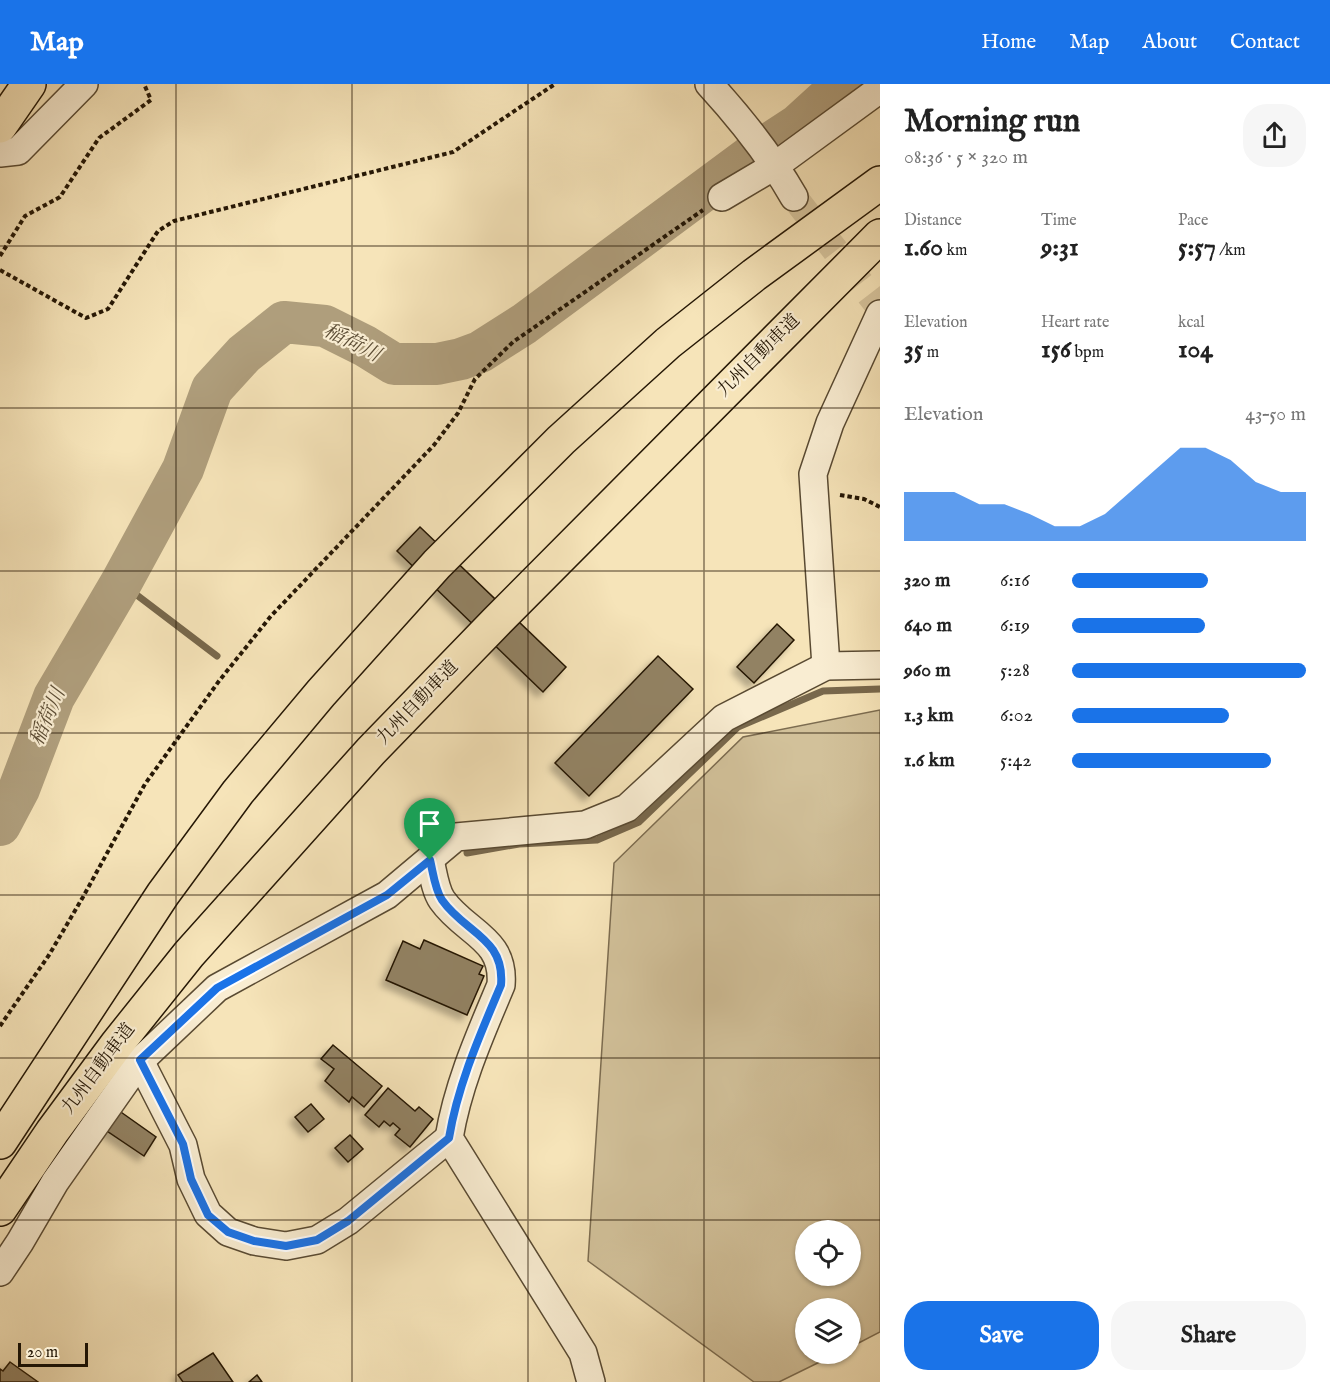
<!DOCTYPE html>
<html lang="en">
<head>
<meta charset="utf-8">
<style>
  body { margin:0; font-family:"IM FELL English","Noto Serif JP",serif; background:#f6f6f6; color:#222; height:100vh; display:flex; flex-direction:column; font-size:22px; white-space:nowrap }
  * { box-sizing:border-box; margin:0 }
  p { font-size:20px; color:#767676 }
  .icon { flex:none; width:33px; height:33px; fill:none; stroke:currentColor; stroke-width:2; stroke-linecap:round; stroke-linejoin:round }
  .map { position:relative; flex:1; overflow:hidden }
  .side { display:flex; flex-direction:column; background:#fff; width:450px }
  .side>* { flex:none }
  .fabs { position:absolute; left:795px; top:1136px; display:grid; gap:12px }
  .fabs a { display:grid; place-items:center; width:66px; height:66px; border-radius:50%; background:#fff; box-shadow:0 2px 4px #0004; font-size:30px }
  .scale { position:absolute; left:18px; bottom:15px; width:70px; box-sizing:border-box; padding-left:6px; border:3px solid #251705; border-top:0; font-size:16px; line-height:21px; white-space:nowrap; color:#251705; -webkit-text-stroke:4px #f9edd2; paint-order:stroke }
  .pin { position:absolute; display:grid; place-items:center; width:51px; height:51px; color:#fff; margin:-62px -26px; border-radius:50% 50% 50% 0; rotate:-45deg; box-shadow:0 0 6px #0007 }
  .pin .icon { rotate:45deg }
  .round { display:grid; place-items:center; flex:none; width:63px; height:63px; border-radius:24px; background:#f6f6f6 }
  .summary { display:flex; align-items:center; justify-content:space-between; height:102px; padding:0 24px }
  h1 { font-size:33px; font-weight:700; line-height:45px }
  .stats { display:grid; grid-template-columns:repeat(3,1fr); gap:9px; height:102px; padding:6px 24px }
  .stats div { display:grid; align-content:center }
  .stats b { font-size:26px; font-weight:700 }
  .stats small { font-size:16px; font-weight:400 }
  .stats p { font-size:16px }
  .chart { height:168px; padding:12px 24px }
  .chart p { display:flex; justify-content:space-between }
  .chart svg { width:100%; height:108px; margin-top:6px; fill:#1a73e8; opacity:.7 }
  .action { display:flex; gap:12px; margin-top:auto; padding:12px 24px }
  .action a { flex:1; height:69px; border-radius:24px; background:#1a73e8; color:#fff; font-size:24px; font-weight:700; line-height:69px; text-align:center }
  .action a+a { background:#f6f6f6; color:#222 }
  ul { padding:0 24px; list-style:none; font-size:20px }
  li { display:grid; grid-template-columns:96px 72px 1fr; align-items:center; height:45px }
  li i { height:15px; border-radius:8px; background:#1a73e8 }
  header { display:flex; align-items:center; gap:36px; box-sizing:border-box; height:84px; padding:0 30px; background:#1a73e8; color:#fff }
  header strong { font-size:28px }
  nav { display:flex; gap:33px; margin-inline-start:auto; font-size:21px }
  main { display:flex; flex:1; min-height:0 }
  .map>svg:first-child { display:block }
</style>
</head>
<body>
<header>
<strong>Map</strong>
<nav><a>Home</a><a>Map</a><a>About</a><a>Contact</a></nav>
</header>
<main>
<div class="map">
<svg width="880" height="1298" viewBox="0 0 880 1298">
  <defs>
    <filter id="shadow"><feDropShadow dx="-5.5" dy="5.5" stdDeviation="3" flood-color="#0004"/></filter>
  </defs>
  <rect width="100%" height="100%" fill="#f6e4b9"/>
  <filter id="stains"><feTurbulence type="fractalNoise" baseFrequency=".00333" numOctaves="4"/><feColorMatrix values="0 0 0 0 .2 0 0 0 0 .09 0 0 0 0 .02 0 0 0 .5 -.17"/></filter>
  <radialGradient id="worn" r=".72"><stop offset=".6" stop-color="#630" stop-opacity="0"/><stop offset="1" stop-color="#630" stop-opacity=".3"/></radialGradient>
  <!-- green -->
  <path fill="#d2c19a" stroke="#7c6c50" stroke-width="1.5" fill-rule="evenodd" d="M880 626V1248L851 1263 850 1224H806V1269H838L779 1298H754L588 1177 614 779 743 653ZM806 1146H850V1191H806Z"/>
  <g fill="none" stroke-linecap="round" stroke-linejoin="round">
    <!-- stream -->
    <g stroke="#78684c" stroke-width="7">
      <polyline points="121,499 217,572"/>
      <polyline points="467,769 519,760 597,756 639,738 738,643 823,607 880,605"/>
    </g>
    <!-- river -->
    <polyline stroke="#af9e7c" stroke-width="42" points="0,741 19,705 54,613 121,499 183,385 212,305 244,270 284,238 325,242 365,262 394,280 437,280 461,275 480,268 524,240 748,74 798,41 843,0"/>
  </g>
  <!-- building -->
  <g fill="#928263" stroke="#251705" stroke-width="1.5" filter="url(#shadow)">
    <polygon points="420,443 566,583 543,608 397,467"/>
    <polygon points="777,540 794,556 754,599 737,583"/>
    <polygon points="658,572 693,605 589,712 555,679"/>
    <polygon points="424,856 483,882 479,890 484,892 467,931 386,896 403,857 420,865"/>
    <polygon points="333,961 382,1002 364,1023 352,1013 349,1018 325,997 334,985 321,975"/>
    <polygon points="388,1004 415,1027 419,1023 433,1035 410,1063 395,1051 400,1045 393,1039 390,1042 384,1037 379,1043 365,1031"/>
    <polygon points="311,1020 324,1035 308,1048 295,1033"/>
    <polygon points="118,1026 156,1053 144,1072 104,1045"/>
    <polygon points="350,1051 363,1065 348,1078 335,1064"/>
    <polygon points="213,1269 233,1298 183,1298 178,1291"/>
    <polygon points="10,1278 38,1298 0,1298 0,1285 3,1287"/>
    <polygon points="257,1291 262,1298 249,1298"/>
  </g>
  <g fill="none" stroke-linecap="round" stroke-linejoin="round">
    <!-- minor-tunnel -->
    <polyline stroke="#d7c59e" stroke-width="27" stroke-dasharray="27 14" stroke-linecap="butt" points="794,113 880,224"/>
    <!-- minor casing -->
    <g stroke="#594a32" stroke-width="30">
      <g id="minor">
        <path d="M709 0C741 35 770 71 794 113"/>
        <polyline points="0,69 18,67 84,0"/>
        <polyline points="722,113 776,81 880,5"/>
        <polyline points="826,582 813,390 830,339 880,230"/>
        <path d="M430 776C433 788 435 806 442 816 465 849 505 854 501 901 480 951 458 1000 449 1054L583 1269 591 1298"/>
        <polyline points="140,977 183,1061 191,1095 208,1130 228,1148 254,1157 286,1162 317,1156 348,1137 449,1054"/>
        <polyline points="0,1188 20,1158 55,1098 140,977 217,904 387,811 456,753 585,741 627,724 724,634 826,582 880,581"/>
      </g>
    </g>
    <!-- primary casing -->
    <g stroke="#251705" stroke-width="36">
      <polyline id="primary" points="0,42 29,0"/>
    </g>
    <!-- motorway casing -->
    <g stroke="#251705" stroke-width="36">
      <g id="motorway">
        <polyline points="0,1058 163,810 238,708 321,609 437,480 561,356 668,259 754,191 880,99"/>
        <polyline points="0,1125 52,1048 117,960 189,870 371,667 496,538 880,152"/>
      </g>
    </g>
    <!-- path -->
    <g stroke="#251705" stroke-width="4" stroke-dasharray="4.5 3" stroke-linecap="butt">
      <polyline points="0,172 25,132 60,113 99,54 151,16 144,0"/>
      <polyline points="0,186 86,234 108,225 158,147 174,137 453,68 555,0"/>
      <polyline points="840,411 864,415 880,423"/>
      <polyline points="0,942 49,871 83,813 145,700 219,597 271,532 434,361 458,329 475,295 513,258 703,126"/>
    </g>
    <!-- minor -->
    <use href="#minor" stroke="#f9edd2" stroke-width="27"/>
    <!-- primary -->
    <use href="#primary" stroke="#f6e4b9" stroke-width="33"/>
    <!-- motorway -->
    <use href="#motorway" stroke="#f6e4b9" stroke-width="33"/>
  </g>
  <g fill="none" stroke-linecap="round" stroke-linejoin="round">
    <!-- route casing -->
    <g stroke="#fff" stroke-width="12">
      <path id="route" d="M430 776C433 788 435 806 442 816 465 849 505 854 501 901 480 951 458 1000 449 1054L348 1137 317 1156 286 1162 254 1157 228 1148 208 1131 191 1095 183 1060 140 976 217 904 387 811Z"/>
    </g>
    <!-- route -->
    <use href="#route" stroke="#1a73e8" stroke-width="8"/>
  </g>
  <!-- grid -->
  <path fill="none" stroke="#251705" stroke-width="1.5" stroke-opacity="0.55" d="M176 0V1298M352 0V1298M528 0V1298M704 0V1298M0 162H880M0 324H880M0 487H880M0 649H880M0 811H880M0 974H880M0 1136H880"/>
  <g text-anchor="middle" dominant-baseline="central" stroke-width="4.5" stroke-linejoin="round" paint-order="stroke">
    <!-- street labels -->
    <g font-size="18" fill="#251705" stroke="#f9edd2">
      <text transform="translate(759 272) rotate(-45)">九州自動車道</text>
      <text transform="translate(418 619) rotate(-46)">九州自動車道</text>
      <text transform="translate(99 985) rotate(-53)">九州自動車道</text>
    </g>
    <!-- water labels -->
    <g font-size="20" font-style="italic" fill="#5c4d35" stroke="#f9edd2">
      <text transform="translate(352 259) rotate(27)">稲荷川</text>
      <text transform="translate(48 633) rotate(-67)">稲荷川</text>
    </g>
  </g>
  <rect width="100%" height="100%" filter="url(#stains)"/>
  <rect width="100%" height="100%" fill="url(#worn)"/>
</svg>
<div class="fabs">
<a><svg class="icon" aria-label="locate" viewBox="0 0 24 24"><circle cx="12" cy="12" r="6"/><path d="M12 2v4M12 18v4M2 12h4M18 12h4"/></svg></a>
<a><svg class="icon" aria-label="layers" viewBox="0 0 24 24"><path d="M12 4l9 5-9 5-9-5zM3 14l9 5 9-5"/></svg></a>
</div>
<div class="scale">20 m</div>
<div class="pin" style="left:430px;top:776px;background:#1e9e55"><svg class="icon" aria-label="arrive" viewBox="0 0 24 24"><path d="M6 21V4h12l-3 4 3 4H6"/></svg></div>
</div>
<section class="side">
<div class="summary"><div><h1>Morning run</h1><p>08:36 · 5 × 320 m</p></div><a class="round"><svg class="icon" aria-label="share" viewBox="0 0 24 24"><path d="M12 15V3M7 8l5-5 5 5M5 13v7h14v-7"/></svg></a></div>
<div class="stats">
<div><p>Distance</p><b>1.60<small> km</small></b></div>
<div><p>Time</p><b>9:31</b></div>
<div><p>Pace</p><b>5:57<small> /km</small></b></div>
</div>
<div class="stats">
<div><p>Elevation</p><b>35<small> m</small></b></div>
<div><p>Heart rate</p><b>156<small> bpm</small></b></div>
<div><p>kcal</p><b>104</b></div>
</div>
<div class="chart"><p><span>Elevation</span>43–50 m</p>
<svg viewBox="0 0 160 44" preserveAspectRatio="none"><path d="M0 44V24L10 24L20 24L30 29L40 29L50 33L60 38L70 38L80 33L90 24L100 15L110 6L120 6L130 11L140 20L150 24L160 24V44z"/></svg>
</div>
<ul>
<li><b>320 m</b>6:16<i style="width:58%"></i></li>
<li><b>640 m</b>6:19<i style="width:57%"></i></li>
<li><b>960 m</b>5:28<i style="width:100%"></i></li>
<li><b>1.3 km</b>6:02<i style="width:67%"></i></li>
<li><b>1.6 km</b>5:42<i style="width:85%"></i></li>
</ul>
<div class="action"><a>Save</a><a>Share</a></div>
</section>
</main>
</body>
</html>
